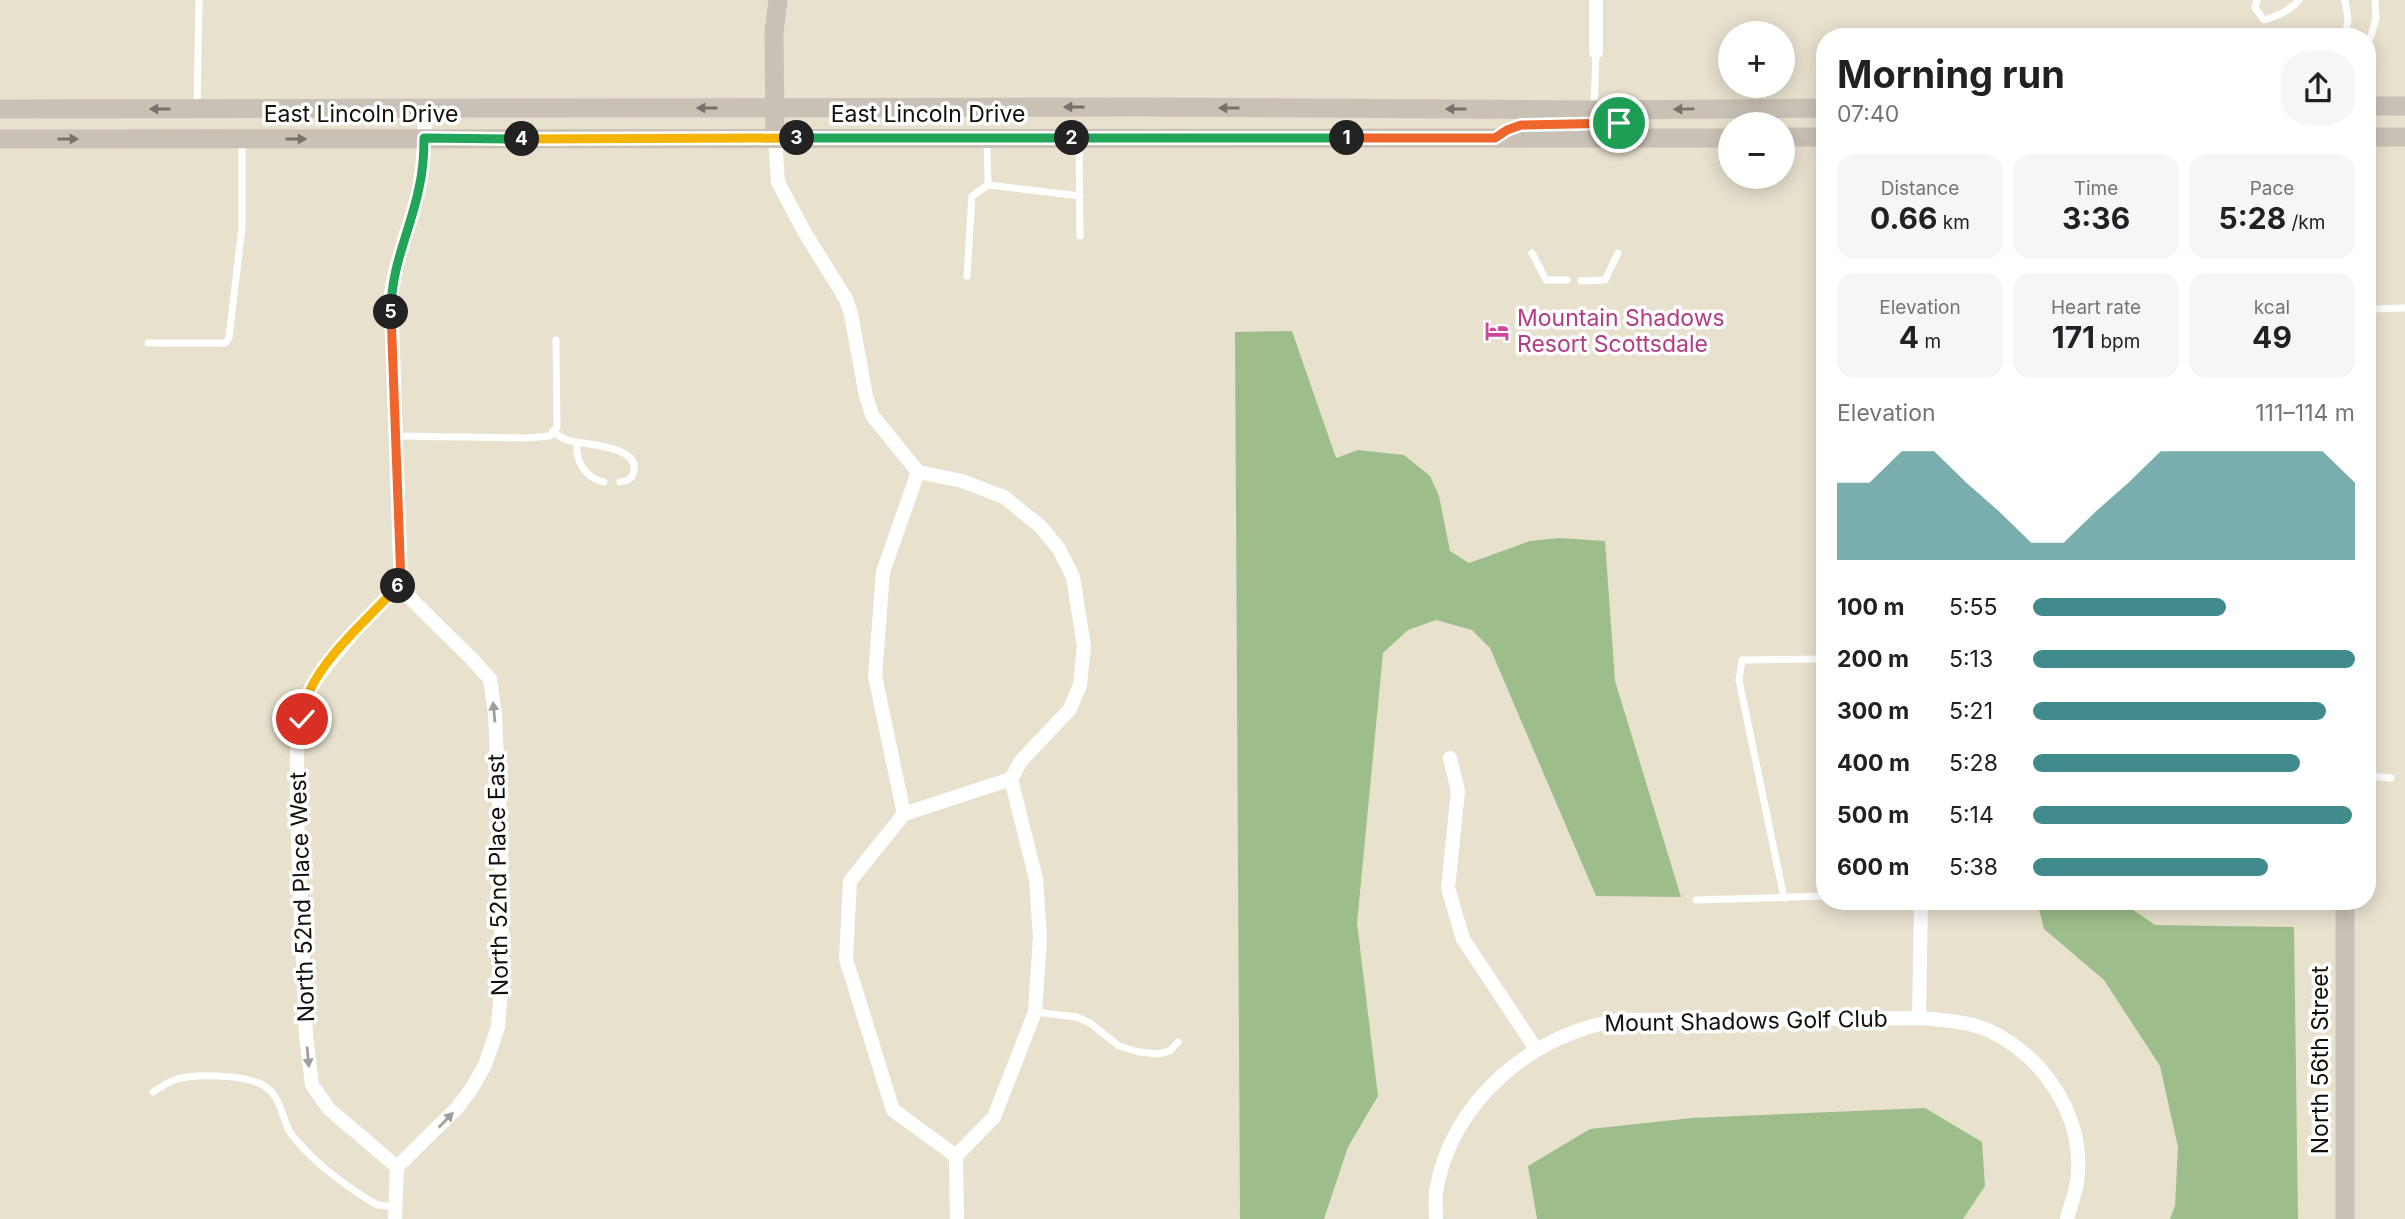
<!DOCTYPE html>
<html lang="en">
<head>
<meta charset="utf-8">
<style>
  body { margin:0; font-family:Inter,sans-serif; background:#f6f6f6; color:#202124; height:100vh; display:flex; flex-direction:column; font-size:26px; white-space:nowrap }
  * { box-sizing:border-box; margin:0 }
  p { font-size:23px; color:#757577 }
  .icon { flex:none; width:38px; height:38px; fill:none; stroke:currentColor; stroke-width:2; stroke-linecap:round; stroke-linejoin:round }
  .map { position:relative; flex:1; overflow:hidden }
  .sheet { position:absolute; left:1816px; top:28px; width:560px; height:882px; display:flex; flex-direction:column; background:#fff; border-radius:28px; box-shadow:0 4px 18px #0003 }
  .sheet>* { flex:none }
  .fabs { position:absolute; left:1718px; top:21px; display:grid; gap:14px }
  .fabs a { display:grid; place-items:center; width:77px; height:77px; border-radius:50%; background:#fff; box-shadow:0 4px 18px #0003; font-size:35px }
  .pin { position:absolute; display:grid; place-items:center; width:60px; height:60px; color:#fff; margin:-30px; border:4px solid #fff; border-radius:50%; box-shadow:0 2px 7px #0007 }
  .km { position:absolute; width:35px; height:35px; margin:-18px; border-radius:50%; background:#222; color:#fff; font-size:19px; line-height:35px; text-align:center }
  .round { display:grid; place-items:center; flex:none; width:74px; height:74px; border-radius:28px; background:#f6f6f6 }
  .summary { display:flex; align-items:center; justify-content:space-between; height:119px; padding:0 21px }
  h1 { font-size:38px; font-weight:700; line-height:52px }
  .stats { display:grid; grid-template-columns:repeat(3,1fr); gap:10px; height:119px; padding:7px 21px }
  .stats div { display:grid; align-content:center; border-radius:18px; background:#f6f6f6; text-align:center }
  .stats b { font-size:30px; font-weight:700 }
  .stats small { font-size:19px; font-weight:400 }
  .stats p { font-size:19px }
  .chart { height:196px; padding:14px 21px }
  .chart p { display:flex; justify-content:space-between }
  .chart svg { width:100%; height:126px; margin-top:7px; fill:#428b8d; opacity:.7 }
  ul { padding:0 21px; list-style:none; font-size:23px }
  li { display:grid; grid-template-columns:112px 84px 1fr; align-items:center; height:52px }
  li i { height:18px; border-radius:9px; background:#428b8d }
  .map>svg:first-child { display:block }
</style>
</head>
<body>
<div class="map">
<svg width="2405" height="1219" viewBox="0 0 2405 1219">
  <rect width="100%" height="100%" fill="#e8e1ce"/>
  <!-- green -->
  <g fill="#9dbe8a">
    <polygon points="1292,331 1336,458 1358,450 1404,455 1430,476 1439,496 1450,551 1469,563 1530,541 1559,538 1605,541 1615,681 1681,897 1596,896 1490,648 1472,630 1436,620 1408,630 1383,653 1357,923 1378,1096 1348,1147 1324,1219 1240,1219 1235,332"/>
    <polygon points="2037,901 2120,901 2155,925 2294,927 2298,1219 2170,1219 2175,1206 2178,1147 2160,1066 2104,980 2044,929"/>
    <polygon points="1925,1108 1982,1142 1985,1186 1963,1219 1537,1219 1528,1166 1590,1129 1692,1118"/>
  </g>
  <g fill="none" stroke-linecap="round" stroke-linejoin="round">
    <!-- lane -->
    <g stroke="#fff" stroke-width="7">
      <path d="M2257 0 2255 8 2264 20C2278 16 2290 11 2299 0"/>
      <polyline points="2345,0 2348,19 2345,37"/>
      <polyline points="2368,45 2376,18 2375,0"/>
      <polyline points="1594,107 1596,53"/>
      <polyline points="197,108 199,0"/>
      <polyline points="987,139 988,185 1080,196"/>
      <polyline points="1079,139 1080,236"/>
      <polyline points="1532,253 1546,280 1567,280"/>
      <polyline points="967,276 972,196 988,185"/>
      <polyline points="1581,281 1605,280 1618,253"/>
      <polyline points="2368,309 2405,308"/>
      <polyline points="148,343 225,343 229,338 242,227 242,140"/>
      <path d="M553 431C557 435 562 438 567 440 582 445 644 445 633 474 631 480 626 481 620 482"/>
      <polyline points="397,436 527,438 550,436 557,427 556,340"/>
      <path d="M577 442C575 461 585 478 604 482"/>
      <polyline points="2368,776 2391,778"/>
      <polyline points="1784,898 1739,680 1742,660 1825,659"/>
      <polyline points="1696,900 1825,896"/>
      <polyline points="1035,1012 1077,1017 1090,1023 1119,1046 1139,1052 1158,1054 1170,1051 1178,1042"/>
      <path d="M153 1092C161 1087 168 1082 177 1079 198 1074 250 1074 267 1088 282 1099 282 1121 292 1135 314 1163 341 1182 370 1201L378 1205 395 1207"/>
    </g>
    <!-- street -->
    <g stroke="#fff" stroke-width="14">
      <polyline points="1596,52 1596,0"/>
      <polyline points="775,138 778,182 805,233 846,299 851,314 866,396 872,415 918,472 962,481 1004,497 1040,526 1059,549 1073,577 1084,646 1080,685 1070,709 1021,761 1011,779 1036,879 1040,937 1035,1012 994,1117 956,1156 957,1219"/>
      <polyline points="918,472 883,572 875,676 904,814 850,881 846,959 893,1110 956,1156"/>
      <polyline points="1450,758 1458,791 1448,888 1463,939 1536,1049"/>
      <polyline points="904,814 1011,779"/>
      <polyline points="1919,1018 1921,901"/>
      <path d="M397 1167 457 1108 472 1088 485 1065 498 1027 502 976 501 846 495 714 490 679 471 658 410 598 401 583 391 293C396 257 411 224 419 189 425 162 424 135 425 108"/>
      <polyline points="397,1167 329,1109 312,1085 306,1036 297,816 297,751 308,693 319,675 352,634 401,583"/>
      <polyline points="395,1219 397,1167"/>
      <path d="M1436 1219C1436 1210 1435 1201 1436 1192 1450 1102 1533 1032 1621 1020L1919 1018C1941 1020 1967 1021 1988 1030 2045 1057 2086 1118 2077 1183 2075 1195 2070 1207 2067 1219"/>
    </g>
    <!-- secondary -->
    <g stroke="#cac1b6" stroke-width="19">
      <polyline points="2368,106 2405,106"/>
      <polyline points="0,109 1142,107 1609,110 1825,108"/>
      <polyline points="1527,125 1619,123 1638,112"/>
      <polyline points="1783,137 1825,137"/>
      <polyline points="2368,137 2405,137"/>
      <polyline points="775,138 774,32 778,0"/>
      <polyline points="0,139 1731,138"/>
      <polyline points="2345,1219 2345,901"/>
    </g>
  </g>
  <!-- one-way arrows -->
  <defs><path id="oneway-solid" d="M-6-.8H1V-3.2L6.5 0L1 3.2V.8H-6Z" transform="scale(1.75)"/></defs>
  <g fill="#787169">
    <use href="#oneway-solid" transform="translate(1074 107) rotate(180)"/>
    <use href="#oneway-solid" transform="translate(707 108) rotate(180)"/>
    <use href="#oneway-solid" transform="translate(1229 108) rotate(-180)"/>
    <use href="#oneway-solid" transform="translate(160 109) rotate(-180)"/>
    <use href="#oneway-solid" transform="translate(1456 109) rotate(-180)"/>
    <use href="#oneway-solid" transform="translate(1684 109) rotate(179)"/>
    <use href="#oneway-solid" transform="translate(68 139)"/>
    <use href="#oneway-solid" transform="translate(296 139)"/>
  </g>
  <g fill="#a19f9d">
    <use href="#oneway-solid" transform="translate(494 712) rotate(-95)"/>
    <use href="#oneway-solid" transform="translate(308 1057) rotate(85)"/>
    <use href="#oneway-solid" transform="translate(446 1120) rotate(-46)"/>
  </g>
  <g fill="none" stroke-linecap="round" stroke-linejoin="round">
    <!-- split-1 casing -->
    <g stroke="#fff" stroke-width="14">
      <polyline id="split-1" points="1347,138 1495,138 1507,130 1521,125 1619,123"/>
    </g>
    <!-- split-2 casing -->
    <g stroke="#fff" stroke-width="14">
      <polyline id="split-2" points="1072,138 1347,138"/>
    </g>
    <!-- split-3 casing -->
    <g stroke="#fff" stroke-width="14">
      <polyline id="split-3" points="797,138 1072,138"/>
    </g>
    <!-- split-4 casing -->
    <g stroke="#fff" stroke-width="14">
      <polyline id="split-4" points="522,139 797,138"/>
    </g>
    <!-- split-5 casing -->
    <g stroke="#fff" stroke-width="14">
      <path id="split-5" d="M391 312C391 265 410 232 419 188 423 171 424 155 424 138L522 139"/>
    </g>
    <!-- split-6 casing -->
    <g stroke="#fff" stroke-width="14">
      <polyline id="split-6" points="391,312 401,583 398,586"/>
    </g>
    <!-- split-7 casing -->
    <g stroke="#fff" stroke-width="14">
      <path id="split-7" d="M302 719C304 711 305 701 309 692 326 654 370 617 398 586"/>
    </g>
    <!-- split-1 -->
    <use href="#split-1" stroke="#f0652b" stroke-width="9"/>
    <!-- split-2 -->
    <use href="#split-2" stroke="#22a559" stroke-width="9"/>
    <!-- split-3 -->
    <use href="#split-3" stroke="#22a559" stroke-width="9"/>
    <!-- split-4 -->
    <use href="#split-4" stroke="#f5b400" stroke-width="9"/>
    <!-- split-5 -->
    <use href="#split-5" stroke="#22a559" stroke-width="9"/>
    <!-- split-6 -->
    <use href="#split-6" stroke="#f0652b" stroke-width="9"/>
    <!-- split-7 -->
    <use href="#split-7" stroke="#f5b400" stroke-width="9"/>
  </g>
  <!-- icons -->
  <defs>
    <g id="hotel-bare" transform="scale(1.89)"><path d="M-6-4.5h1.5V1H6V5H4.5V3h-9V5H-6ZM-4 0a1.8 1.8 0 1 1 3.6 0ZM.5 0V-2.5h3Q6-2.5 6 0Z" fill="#d1479c" stroke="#fff" stroke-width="2.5" paint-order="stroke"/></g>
  </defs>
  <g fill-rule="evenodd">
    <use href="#hotel-bare" x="1497" y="331"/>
  </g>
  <g text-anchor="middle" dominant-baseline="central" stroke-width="7" stroke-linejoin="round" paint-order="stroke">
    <!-- street labels -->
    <g font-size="23" fill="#13100a" stroke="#fff">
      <text x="361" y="114">East Lincoln Drive</text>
      <text x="928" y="114">East Lincoln Drive</text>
      <text transform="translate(498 875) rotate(-91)">North 52nd Place East</text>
      <text transform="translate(302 897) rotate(-92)">North 52nd Place West</text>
      <text transform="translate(1746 1021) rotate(-1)">Mount Shadows Golf Club</text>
      <text transform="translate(2320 1060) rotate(-90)">North 56th Street</text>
    </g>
    <!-- hotel labels -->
    <g font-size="23" fill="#b23c85" stroke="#fff" text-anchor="start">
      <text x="1517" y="318">Mountain Shadows<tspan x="1517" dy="26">Resort Scottsdale</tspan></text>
    </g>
  </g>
</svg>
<div class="fabs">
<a>+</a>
<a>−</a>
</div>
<div class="pin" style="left:1619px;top:123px;background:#1e9e55"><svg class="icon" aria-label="arrive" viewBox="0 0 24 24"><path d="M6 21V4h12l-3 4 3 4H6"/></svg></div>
<div class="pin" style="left:302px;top:719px;background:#d93025"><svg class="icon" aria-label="check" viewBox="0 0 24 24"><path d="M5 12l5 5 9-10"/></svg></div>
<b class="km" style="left:1347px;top:138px">1</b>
<b class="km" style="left:1072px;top:138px">2</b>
<b class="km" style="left:797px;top:138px">3</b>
<b class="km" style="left:522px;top:139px">4</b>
<b class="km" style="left:391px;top:312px">5</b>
<b class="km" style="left:398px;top:586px">6</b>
<section class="sheet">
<div class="summary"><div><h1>Morning run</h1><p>07:40</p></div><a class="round"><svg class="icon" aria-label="share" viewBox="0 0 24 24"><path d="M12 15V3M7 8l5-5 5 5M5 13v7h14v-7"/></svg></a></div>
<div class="stats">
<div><p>Distance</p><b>0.66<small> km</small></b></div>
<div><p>Time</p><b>3:36</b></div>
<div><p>Pace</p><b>5:28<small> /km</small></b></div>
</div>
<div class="stats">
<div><p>Elevation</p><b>4<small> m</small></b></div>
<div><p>Heart rate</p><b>171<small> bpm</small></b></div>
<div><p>kcal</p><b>49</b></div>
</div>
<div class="chart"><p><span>Elevation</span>111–114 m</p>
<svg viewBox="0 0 160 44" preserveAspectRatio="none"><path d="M0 44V17L10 17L20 6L30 6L40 17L50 27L60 38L70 38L80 27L90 17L100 6L110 6L120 6L130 6L140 6L150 6L160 17V44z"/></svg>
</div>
<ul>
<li><b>100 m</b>5:55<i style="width:60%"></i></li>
<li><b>200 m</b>5:13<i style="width:100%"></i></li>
<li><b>300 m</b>5:21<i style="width:91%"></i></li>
<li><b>400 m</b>5:28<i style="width:83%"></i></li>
<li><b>500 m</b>5:14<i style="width:99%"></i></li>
<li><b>600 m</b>5:38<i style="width:73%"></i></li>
</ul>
</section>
</div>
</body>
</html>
